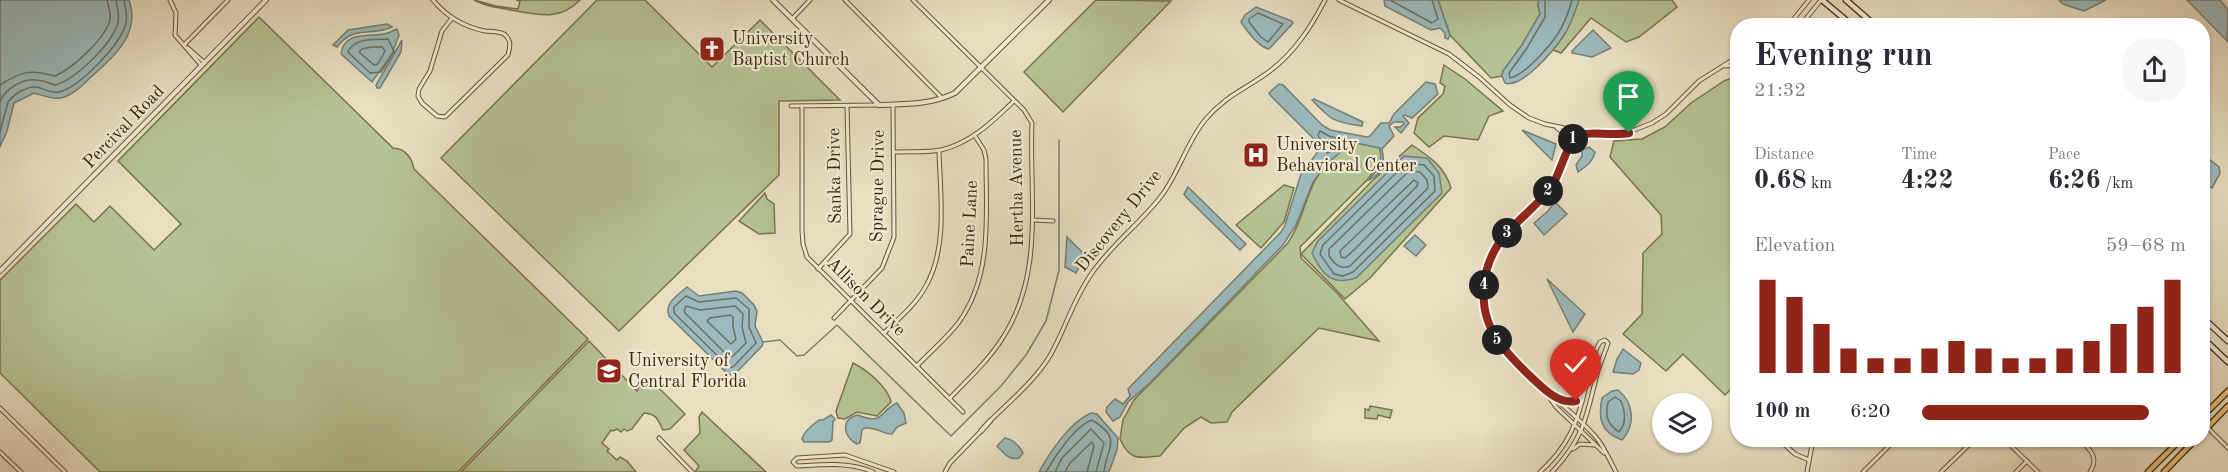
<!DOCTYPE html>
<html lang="en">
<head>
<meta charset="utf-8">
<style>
  body { margin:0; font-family:"Old Standard TT",serif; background:#f7f7f7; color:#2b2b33; height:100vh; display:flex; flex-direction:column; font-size:22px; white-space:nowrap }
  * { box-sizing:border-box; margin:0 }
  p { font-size:20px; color:#7c7c81 }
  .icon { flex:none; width:33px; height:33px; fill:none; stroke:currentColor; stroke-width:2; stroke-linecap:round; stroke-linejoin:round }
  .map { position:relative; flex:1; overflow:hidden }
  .drawer { position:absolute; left:1730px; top:18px; width:480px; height:429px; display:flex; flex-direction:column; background:#fff; border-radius:24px; box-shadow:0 2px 4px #0004 }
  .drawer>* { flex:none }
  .tools { position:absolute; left:1652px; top:393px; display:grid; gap:12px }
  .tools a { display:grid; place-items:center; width:60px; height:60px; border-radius:50%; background:#fff; box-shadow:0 2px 4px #0004; font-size:30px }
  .pin { position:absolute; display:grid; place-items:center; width:51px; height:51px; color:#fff; margin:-62px -26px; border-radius:50% 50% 50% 0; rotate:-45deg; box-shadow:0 0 6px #0007 }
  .pin .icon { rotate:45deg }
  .km { position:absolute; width:30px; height:30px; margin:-15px; border-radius:50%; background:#222; color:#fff; font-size:16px; line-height:30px; text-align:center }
  .round { display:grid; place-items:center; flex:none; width:63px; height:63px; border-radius:24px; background:#f7f7f7 }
  .summary { display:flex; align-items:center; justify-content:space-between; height:102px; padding:0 24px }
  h1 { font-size:33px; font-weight:700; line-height:45px }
  .stats { display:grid; grid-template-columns:repeat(3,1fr); gap:9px; height:102px; padding:6px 24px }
  .stats div { display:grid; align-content:center }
  .stats b { font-size:26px; font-weight:700 }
  .stats small { font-size:16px; font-weight:400 }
  .stats p { font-size:16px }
  .chart { height:168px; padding:12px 24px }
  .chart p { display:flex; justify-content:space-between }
  .chart svg { width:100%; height:108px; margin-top:6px; stroke:#8f2418; stroke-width:6 }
  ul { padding:0 24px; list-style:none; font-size:20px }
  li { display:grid; grid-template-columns:96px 72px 1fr; align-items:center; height:45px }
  li i { height:15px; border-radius:8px; background:#8f2418 }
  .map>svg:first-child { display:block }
</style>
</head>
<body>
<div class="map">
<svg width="2228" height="472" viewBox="0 0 2228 472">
  <rect width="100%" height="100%" fill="#e8dfc1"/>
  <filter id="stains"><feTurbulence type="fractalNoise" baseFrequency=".00333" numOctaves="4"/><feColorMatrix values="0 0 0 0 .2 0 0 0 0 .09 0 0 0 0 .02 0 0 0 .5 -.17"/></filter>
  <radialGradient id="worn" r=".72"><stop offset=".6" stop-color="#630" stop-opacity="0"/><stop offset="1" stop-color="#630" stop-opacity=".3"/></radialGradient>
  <!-- green -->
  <g fill="#b5c293" stroke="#78744a" stroke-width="1.5">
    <path d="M474 0 496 6 518 9 520 1 516 0H580C559 22 536 14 511 10 498 7 486 7 474 0Z"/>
    <polygon points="597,0 645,0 712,67 760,20 840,100 779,101 779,175 619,331 441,158"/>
    <polygon points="1096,0 1171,1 1063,112 1024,72"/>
    <polygon points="1438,0 1539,0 1538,5 1540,14 1522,45 1503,71 1502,76 1491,78 1450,35"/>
    <polygon points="1579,0 1672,0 1677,7 1639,37 1626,42 1591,18 1561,53 1553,50 1565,34"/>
    <path d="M259 17 393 148C405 148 412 158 414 169L588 339 458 472H100L0 373V280L76 204 94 222 110 206 154 250 181 224 118 161Z"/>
    <polygon points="1444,65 1465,79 1503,111 1489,116 1478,140 1444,136 1429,147 1414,133 1418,118 1443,94 1445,86 1440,83"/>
    <polygon points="1737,76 1737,383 1725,395 1683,354 1666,371 1623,334 1642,314 1643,253 1662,234 1661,215 1610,157 1614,141 1642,139 1665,127 1691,103 1724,81"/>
    <path d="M1352 142 1380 148 1382 160 1368 179 1300 247 1301 258 1337 293 1379 341 1319 328 1232 412 1227 422 1211 423 1201 417 1184 428 1160 456C1138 458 1130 461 1120 439L1123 420 1134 400 1287 244C1302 224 1305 196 1318 175 1325 162 1341 152 1352 142Z"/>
    <path d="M1412 145C1430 157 1445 167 1451 188L1370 278 1345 299 1301 254 1371 182Z"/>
    <polygon points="1284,185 1294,188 1284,222 1261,248 1236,225"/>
    <polygon points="765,193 767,199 774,204 775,233 759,234 739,221"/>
    <path d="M589 341 637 391 639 387 653 382 685 414 670 429 663 430C658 421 658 414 644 413L632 429 627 431 624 429 621 432 617 429 613 431 611 430 602 443 609 449 607 451 617 460 620 457 627 461 636 472H461Z"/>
    <path d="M853 363C867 370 888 387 891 402L877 416 857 412 845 419 838 418 836 411Z"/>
    <polygon points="1370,406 1392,410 1390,418 1378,415 1377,419 1365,418 1365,409 1369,410"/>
    <polygon points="702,412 766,472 695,472 699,466 684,450 700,433 699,417"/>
  </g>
  <!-- water -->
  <g fill="#9cbabd" stroke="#767e72" stroke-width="1.5">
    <path d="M0 0H129C141 33 114 57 91 77 83 85 73 95 61 98 52 100 43 95 34 93L14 103 7 131 0 147Z"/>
    <polygon points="1384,0 1438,0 1450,35 1448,39 1445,38 1445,33 1440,28 1431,30 1385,6"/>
    <path d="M1539 0H1579C1575 12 1571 25 1564 35 1555 49 1522 89 1505 83L1502 76 1503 71 1522 45 1540 14 1538 5Z"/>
    <polygon points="2059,0 2106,0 2084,11 2063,4"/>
    <polygon points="2187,0 2220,0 2228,10 2227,41"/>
    <path d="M1256 7 1292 21 1293 23 1269 49C1258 47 1247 31 1241 22L1245 15Z"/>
    <path d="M387 24 392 27C370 37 355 24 337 47L333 45 348 30Z"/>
    <path d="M397 29 399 35 392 54 372 82 341 54C344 29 373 38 388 33 391 32 394 30 397 29Z"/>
    <polygon points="1593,30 1611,48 1592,57 1572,53 1572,51"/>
    <polygon points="402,40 401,52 380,88 377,88 376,85"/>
    <path d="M1426 82 1435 84 1438 94 1412 118 1405 115 1403 116 1409 123 1401 133 1395 127H1400L1404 124 1403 122H1394L1389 126 1394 136 1382 149C1385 163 1383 174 1369 180L1381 164 1380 148 1352 142 1327 164 1313 182 1296 225 1283 245 1151 382 1128 402 1120 417 1113 421 1106 412 1107 407 1115 399 1123 404 1130 396 1128 389 1281 232 1285 225 1301 174 1320 149 1312 137 1271 96 1269 93 1279 84 1283 85 1322 125 1330 130 1367 137 1370 136 1381 123H1389L1394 114Z"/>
    <path d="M1314 99 1363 122 1362 126C1334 122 1332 121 1312 100Z"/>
    <polygon points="1522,130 1556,144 1552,160"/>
    <path d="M1589 147 1595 152C1593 162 1586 166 1578 172L1576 165 1582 156V150Z"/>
    <path d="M1404 156 1427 158 1439 173 1442 193 1356 278C1331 286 1322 274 1312 253L1318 241Z"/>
    <polygon points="2209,159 2219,167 2220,173 2212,188 2202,182 2202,164"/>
    <polygon points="1188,187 1246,244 1240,250 1186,197 1184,194"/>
    <polygon points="1555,202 1567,214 1544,235 1534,223 1548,211"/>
    <polygon points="1415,235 1426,245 1416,256 1404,246"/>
    <polygon points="1067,237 1085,255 1076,273 1065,267"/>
    <polygon points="1547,279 1585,314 1573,332"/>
    <path d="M687 287 699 296 736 291 742 293 754 305 757 311 755 326 763 342 762 346 734 375 728 374 669 316C664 303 678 295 687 287Z"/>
    <polygon points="1623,349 1641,363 1639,370 1633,374 1613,372 1617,359"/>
    <path d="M1618 390C1634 403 1636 425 1622 440 1600 432 1598 418 1602 398L1612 391Z"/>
    <path d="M897 403 904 413 906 423 897 427 892 434C882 434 877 427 865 428L862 430 860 443 857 444C843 437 840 419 858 415 884 426 879 411 897 403Z"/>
    <path d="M1091 413 1097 414 1118 438 1117 450 1109 472H1039C1050 452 1070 422 1091 413Z"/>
    <path d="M831 415 835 419 833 422 832 440 829 442H804L802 439C804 431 812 425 819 420H823Z"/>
    <path d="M1005 438C1012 439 1020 446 1023 453L1019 458C1009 461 1003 452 997 446Z"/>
  </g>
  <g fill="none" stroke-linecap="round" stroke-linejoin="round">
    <!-- shore -->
    <g stroke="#6c7060" stroke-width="1.5">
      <polyline points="1390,0 1432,23 1438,19 1432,0"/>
      <path d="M1545 0V17L1527 48 1509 73 1510 78C1525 75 1551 45 1559 32 1565 22 1569 11 1572 0"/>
      <polygon points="1258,13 1283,24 1268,42 1261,37 1249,22 1249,19"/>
      <path d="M388 39 394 51 381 72 370 73 348 52C355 37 374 40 388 39Z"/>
      <polygon points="372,47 382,47 385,51 378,64 374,65 359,52 362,49"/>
      <path d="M0 85C22 71 30 69 55 76 72 69 107 37 110 19 111 13 108 6 107 0"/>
      <path d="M0 102C4 90 22 78 36 80 42 80 49 83 55 85 75 80 112 44 118 23 120 15 117 8 116 0"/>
      <polygon points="1320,131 1329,136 1340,139 1341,143 1330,152 1327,153 1318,135"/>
      <path d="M0 132 8 102C13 95 26 86 36 87 44 88 50 94 59 92 80 87 121 44 126 23 128 15 125 8 124 0"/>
      <polygon points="1406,163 1424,165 1434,176 1435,191 1353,272 1343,276 1334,274 1320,254 1323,245"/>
      <path d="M1409 171 1420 172 1427 180 1428 188 1350 266C1339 270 1335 264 1329 256V249Z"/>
      <polygon points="1414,180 1418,183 1417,186 1355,249 1345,258 1341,257 1340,251"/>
      <polygon points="686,296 699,302 736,298 749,309 749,327 756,343 733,367 729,367 674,313 674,307"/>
      <polygon points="686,306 700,310 735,306 743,314 742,327 746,343 733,356 729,357 684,312"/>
      <polygon points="730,315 733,317 733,327 736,339 731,344 707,321 710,318"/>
      <path d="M1615 397 1621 401C1625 412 1627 423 1619 432 1607 424 1605 416 1608 402Z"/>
      <path d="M1046 472C1055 456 1075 426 1092 420 1123 439 1107 446 1104 472"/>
      <polyline points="1055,472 1062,458 1091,429 1104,443 1096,472"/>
      <polyline points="1065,472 1070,463 1092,442 1094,446 1087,472"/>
    </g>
    <!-- stream -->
    <polyline stroke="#767e72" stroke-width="1.5" points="763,342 780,340 797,356 804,355 837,325 951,436 1001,386 1026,355 1046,321 1059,270 1059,140"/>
    <!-- minor casing -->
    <g stroke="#675432" stroke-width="5">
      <g id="minor">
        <polyline points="170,0 176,13 175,35 201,65"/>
        <path d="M433 0C446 16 465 27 485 31 491 32 498 31 504 34 512 40 510 47 508 55L445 117 437 116 422 103 418 96 419 89 430 71 442 31 452 18"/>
        <polyline points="845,0 942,98"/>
        <path d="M913 0 1024 110 1032 123C1029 197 1045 274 1002 339 988 361 968 379 950 398"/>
        <polyline points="1339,0 1449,54 1479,77 1510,105 1529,118 1545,124 1594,134 1624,134 1652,123 1666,114 1699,81 1737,57"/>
        <polyline points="792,19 810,0"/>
        <polyline points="1788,26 1809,0"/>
        <polyline points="1800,26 1821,0"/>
        <polyline points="184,45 228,0"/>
        <polyline points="188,48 205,63"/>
        <polyline points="1725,66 1737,65"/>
        <polyline points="791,106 879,105"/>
        <polyline points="802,106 802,230 803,244 807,257 963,412"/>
        <polyline points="1557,128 1565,134 1568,141"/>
        <path d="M1571 130C1567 151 1563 171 1550 189 1531 213 1503 229 1491 258 1456 341 1550 385 1595 436 1604 446 1610 461 1616 472"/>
        <polyline points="1570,144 1575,137 1586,133"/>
        <path d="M894 152C909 151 926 153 941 150 971 143 992 122 1014 101"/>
        <polyline points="1033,220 1053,221"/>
        <polyline points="818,269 850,234 847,106"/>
        <polyline points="834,318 882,268 894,237 893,105"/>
        <path d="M884 333C899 318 917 304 927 284 948 245 940 193 939 150"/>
        <path d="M917 366C931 351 947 338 959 322 993 274 986 215 986 159L984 150 975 136"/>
        <polyline points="1545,391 1556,407 1604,453"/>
        <polyline points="1560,400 1572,402 1583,395"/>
        <polyline points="0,408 65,472"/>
        <path d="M990 421C1011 400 1036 380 1051 354 1066 327 1074 298 1092 273 1112 244 1141 223 1162 195 1179 172 1187 142 1205 120 1226 95 1246 89 1270 71 1295 52 1311 27 1325 0"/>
        <polyline points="2208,428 2228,448"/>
        <polyline points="659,438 692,472"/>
        <polyline points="1779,440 1795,454 1809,460"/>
        <polyline points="2005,440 2038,472"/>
        <path d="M2080 440C2091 450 2099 458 2090 472"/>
        <polyline points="1573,449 1580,444 1595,445"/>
        <polyline points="0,452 21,472"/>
        <path d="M873 472C850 462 822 464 797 466L793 462 797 458 845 455 894 472"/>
        <polyline points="945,472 950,463 981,431"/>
        <path d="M1540 472C1568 447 1578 422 1586 386 1590 371 1592 355 1600 342L1605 340 1608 343C1605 353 1600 363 1597 374 1586 418 1584 438 1552 472"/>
        <polyline points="1807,472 1813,440"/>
        <polyline points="1863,472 1895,440"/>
        <polyline points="1941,472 1974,440"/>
        <polyline points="2016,472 2027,461"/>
      </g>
    </g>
    <!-- tertiary casing -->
    <g stroke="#675432" stroke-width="6">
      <g id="tertiary">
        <path d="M773 0 879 105C906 104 930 105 955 93L1049 0"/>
        <polyline points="0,271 266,0"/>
        <polyline points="981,431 990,421"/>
      </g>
    </g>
    <!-- secondary casing -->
    <g stroke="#3c2502" stroke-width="7">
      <g id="secondary">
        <polyline points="1822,0 1853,26"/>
        <polyline points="1846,0 1870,21 1880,26"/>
        <polyline points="2202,317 2228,341"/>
        <polyline points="2202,337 2228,362"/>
      </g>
    </g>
    <!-- primary casing -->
    <g stroke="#3c2502" stroke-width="7">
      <g id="primary">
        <polyline points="2202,417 2228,391"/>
        <polyline points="2202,433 2228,406"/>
        <polyline points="2148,472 2180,440"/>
        <polyline points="2164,472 2195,440"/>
      </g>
    </g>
    <!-- minor -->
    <use href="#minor" stroke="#f0ead7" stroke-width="3"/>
    <!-- tertiary -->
    <use href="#tertiary" stroke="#f0ead7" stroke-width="4"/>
    <!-- secondary -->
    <use href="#secondary" stroke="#f0ead7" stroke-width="4.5"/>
    <!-- primary -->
    <use href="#primary" stroke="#e4c080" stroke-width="4.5"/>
  </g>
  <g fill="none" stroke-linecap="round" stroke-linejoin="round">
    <!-- route casing -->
    <g stroke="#fff" stroke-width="12">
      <path id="route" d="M1576 401C1558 405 1542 387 1530 376 1519 365 1508 355 1499 342 1475 309 1480 263 1507 233 1521 217 1539 204 1552 186 1560 174 1568 139 1579 135 1589 131 1614 136 1629 133"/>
    </g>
    <!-- route -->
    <use href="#route" stroke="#8f2418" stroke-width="8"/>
  </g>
  <!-- icons -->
  <defs>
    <g id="church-square" transform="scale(1.35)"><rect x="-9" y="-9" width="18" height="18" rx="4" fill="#8f2418" stroke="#f0ead7"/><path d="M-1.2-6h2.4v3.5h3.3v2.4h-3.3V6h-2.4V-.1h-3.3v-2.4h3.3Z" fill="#fff"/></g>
    <g id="hospital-square" transform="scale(1.35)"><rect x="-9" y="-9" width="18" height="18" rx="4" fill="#8f2418" stroke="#f0ead7"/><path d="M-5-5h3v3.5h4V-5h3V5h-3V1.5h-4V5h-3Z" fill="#fff"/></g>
    <g id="university-square" transform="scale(1.35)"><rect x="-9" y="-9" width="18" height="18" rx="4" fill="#8f2418" stroke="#f0ead7"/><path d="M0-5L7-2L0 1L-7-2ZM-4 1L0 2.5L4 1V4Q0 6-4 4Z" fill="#fff"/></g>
  </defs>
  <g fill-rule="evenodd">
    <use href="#church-square" x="712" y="49"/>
    <use href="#hospital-square" x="1256" y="155"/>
    <use href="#university-square" x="609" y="371"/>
  </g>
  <g text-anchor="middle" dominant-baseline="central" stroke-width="4.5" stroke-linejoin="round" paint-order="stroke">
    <!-- poi labels -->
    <g font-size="18" fill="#3c2502" stroke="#f0ead7" text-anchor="start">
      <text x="732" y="39">University<tspan x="732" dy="21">Baptist Church</tspan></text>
      <text x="1276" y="145">University<tspan x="1276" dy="21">Behavioral Center</tspan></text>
      <text x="628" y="361">University of<tspan x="628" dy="21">Central Florida</tspan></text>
    </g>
    <!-- street labels -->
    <g font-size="18" fill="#3c2502" stroke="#f0ead7">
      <text transform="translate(124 127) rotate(-46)">Percival Road</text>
      <text transform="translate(835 176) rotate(-91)">Sanka Drive</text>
      <text transform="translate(878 186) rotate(-89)">Sprague Drive</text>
      <text transform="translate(1017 188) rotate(-91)">Hertha Avenue</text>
      <text transform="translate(1119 221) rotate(-51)">Discovery Drive</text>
      <text transform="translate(970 224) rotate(-87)">Paine Lane</text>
      <text transform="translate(866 297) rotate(45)">Allison Drive</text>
    </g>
  </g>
  <rect width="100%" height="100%" filter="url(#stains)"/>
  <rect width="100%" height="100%" fill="url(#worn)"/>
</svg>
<div class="tools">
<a><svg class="icon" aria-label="layers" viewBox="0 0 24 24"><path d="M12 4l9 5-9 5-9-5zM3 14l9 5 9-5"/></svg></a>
</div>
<div class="pin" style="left:1629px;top:133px;background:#1e9e55"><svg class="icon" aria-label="arrive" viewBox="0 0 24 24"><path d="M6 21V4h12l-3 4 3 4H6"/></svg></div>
<div class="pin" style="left:1576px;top:401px;background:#d93025"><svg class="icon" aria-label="check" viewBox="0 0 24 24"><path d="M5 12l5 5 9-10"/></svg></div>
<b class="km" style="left:1573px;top:139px">1</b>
<b class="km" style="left:1548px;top:191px">2</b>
<b class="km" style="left:1507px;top:233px">3</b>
<b class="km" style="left:1484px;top:285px">4</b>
<b class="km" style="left:1497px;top:340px">5</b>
<section class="drawer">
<div class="summary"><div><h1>Evening run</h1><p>21:32</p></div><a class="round"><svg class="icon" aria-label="share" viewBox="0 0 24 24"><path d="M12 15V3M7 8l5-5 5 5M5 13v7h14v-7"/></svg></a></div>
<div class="stats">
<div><p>Distance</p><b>0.68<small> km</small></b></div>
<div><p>Time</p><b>4:22</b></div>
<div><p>Pace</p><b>6:26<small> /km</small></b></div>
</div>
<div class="chart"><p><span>Elevation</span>59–68 m</p>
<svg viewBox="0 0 160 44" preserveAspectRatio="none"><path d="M5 44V6M15 44V13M25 44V24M35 44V34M45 44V38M55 44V38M65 44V34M75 44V31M85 44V34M95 44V38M105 44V38M115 44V34M125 44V31M135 44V24M145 44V17M155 44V6"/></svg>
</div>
<ul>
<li><b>100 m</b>6:20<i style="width:86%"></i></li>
</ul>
</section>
</div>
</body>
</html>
